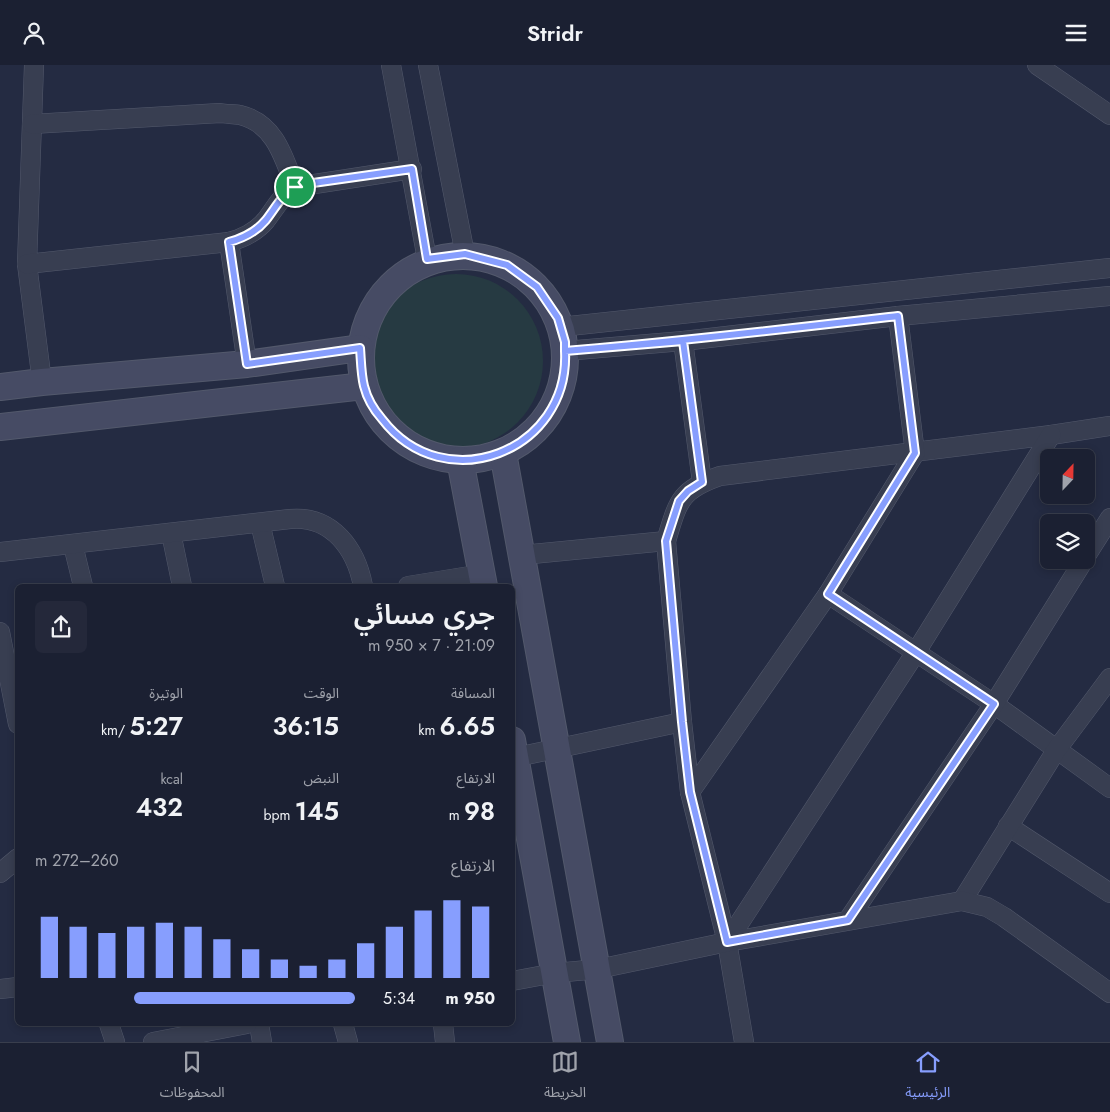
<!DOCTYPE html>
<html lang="ar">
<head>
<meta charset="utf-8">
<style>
  body { margin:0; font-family:Jost,"Noto Sans Arabic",sans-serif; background:#24283a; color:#f1f3f6; direction:rtl; height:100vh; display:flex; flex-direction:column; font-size:19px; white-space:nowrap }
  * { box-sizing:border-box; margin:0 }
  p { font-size:16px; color:#a0a3ac }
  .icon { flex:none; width:28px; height:28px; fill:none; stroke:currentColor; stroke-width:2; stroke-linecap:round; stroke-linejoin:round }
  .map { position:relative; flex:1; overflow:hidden; direction:ltr }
  .side { position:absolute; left:15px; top:519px; width:500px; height:442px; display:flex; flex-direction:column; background:#1b2032; border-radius:8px; box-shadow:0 2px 8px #0003,0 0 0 1px #393e4d; direction:rtl }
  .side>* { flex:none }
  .needle { width:32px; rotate:22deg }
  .tools { position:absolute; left:1040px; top:384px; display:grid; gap:10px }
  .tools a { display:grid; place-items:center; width:55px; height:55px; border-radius:8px; background:#1b2032; box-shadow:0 2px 8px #0003,0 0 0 1px #393e4d; font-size:25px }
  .pin { position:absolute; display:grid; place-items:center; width:42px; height:42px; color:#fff; margin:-21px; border:2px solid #fff; border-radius:50%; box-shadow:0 1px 5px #0007 }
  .round { display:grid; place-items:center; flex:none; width:52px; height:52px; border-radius:8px; background:#24283a }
  .headline { display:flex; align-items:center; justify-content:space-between; height:85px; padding:0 20px }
  h1 { font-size:28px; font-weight:600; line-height:38px }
  .metrics { display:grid; grid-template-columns:repeat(3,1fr); gap:8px; height:85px; padding:5px 20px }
  .metrics div { display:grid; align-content:center }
  .metrics b { font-size:25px; font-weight:600 }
  .metrics small { font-size:14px; font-weight:400 }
  .metrics p { font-size:14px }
  .chart { height:140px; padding:10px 20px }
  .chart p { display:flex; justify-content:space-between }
  .chart svg { width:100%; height:90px; margin-top:5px; stroke:#879efe; stroke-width:6 }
  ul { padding:0 20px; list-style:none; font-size:16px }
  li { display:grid; grid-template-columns:80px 60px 1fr; align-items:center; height:38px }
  li i { height:12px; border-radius:6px; background:#879efe }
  header { display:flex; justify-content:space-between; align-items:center; height:65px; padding:0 20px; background:#1b2032; font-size:22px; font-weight:600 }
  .menu { display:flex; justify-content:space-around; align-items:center; height:70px; border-top:1px solid #393e4d; background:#1b2032; font-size:14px; color:#a0a3ac }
  .menu a { display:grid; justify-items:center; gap:2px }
  .menu .selected { color:#879efe }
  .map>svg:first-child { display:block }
</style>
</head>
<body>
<header><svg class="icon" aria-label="menu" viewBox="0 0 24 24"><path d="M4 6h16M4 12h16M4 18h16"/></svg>Stridr<svg class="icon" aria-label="person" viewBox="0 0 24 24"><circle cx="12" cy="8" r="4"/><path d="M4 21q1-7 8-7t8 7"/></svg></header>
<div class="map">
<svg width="1110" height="977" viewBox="0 0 1110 977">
  <rect width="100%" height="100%" fill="#242b42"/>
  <!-- green -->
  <circle fill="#263a42" cx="456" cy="296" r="87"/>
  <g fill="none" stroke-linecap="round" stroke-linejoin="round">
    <!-- street casing -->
    <g stroke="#53596c" stroke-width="20">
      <g id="street">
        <polyline points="34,0 27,199 42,317"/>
        <polyline points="391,0 427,194"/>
        <polyline points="428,0 465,189"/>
        <polyline points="1037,0 1110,50"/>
        <path d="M32 59 220 48C226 49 234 49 240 50 275 58 284 93 295 122"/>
        <polyline points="229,177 247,299"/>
        <path d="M27 199 229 177C244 173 256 167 266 155 276 142 281 131 295 122L412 104"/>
        <polyline points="560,262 1110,203"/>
        <polyline points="683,276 702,417"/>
        <polyline points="565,286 683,276 898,251 1110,231"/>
        <polyline points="260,458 275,521"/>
        <polyline points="171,468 182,521"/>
        <polyline points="666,476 682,657 690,727 727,877 744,977"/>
        <polyline points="73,480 83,521"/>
        <path d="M0 487 290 454C332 450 356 484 363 521"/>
        <path d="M522 490 666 476C678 437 679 425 720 411L1051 370 1110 361"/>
        <polyline points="1086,491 1110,453"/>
        <polyline points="408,521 482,509"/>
        <polyline points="828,529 994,639 1110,723"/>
        <polyline points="0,567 18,659"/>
        <polyline points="512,693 682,657"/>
        <polyline points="690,727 828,529 915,388 898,251"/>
        <polyline points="1008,761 1110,828"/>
        <polyline points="0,808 18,793"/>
        <polyline points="962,836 1057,684 1110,613"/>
        <polyline points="848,855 994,639 1084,495"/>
        <polyline points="727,877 916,587 1051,370"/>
        <polyline points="512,916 555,908 598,904 727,877 962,836 987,842 1004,852 1110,928"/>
        <polyline points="0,924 18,922"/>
        <polyline points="109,959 115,977"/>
        <polyline points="259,959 262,977"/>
        <polyline points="343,959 348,977"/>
        <polyline points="443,959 445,977"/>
        <polyline points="153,977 247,959"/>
      </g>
    </g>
    <!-- secondary casing -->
    <g stroke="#53596c" stroke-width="28">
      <g id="secondary">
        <circle cx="463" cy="293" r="102"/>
        <polyline points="0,322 42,317 247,299 360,283"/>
        <polyline points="0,362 364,321"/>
        <polyline points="503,388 610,977"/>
        <polyline points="460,395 484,521"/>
        <polyline points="512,675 567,977"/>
      </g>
    </g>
    <!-- street -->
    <use href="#street" stroke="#383e51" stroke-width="19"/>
    <!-- secondary -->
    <use href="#secondary" stroke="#464b64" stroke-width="26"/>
  </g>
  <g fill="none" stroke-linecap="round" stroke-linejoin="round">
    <!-- route casing -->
    <g stroke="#fff" stroke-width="10">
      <path id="route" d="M295 122C281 131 276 142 266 155 256 167 244 173 229 177L247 299 360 283C361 295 361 309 364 321 367 333 374 345 382 354 444 435 570 387 565 286L683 276 702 417 688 426 679 436 666 476 682 657 690 727 727 877 848 855 994 639 828 529 915 388 898 251C787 264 677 277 565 286V277L558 253 537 222 507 200 465 189 427 194 412 104 313 118 295 122"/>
    </g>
    <!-- route -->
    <use href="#route" stroke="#879efe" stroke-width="6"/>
  </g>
</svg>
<div class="tools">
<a><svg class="needle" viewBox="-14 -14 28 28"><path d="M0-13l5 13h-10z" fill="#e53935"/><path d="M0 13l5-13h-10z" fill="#a0a3ac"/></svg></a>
<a><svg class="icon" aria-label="layers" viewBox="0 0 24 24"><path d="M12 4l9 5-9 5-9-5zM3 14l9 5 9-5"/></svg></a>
</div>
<div class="pin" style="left:295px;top:122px;background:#1e9e55"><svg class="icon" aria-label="arrive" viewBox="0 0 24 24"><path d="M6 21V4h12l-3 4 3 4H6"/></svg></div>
<section class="side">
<div class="headline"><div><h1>جري مسائي</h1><p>21:09 · 7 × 950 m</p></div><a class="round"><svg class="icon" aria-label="share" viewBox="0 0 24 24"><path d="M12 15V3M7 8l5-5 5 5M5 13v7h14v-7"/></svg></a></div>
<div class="metrics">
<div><p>المسافة</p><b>6.65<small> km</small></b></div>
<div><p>الوقت</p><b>36:15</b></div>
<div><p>الوتيرة</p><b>5:27<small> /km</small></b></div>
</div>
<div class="metrics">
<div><p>الارتفاع</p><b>98<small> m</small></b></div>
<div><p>النبض</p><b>145<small> bpm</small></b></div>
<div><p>kcal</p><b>432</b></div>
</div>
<div class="chart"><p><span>الارتفاع</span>260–272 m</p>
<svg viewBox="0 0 160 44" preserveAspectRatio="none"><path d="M5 44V14M15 44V19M25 44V22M35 44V19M45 44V17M55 44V19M65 44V25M75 44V30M85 44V35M95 44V38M105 44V35M115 44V27M125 44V19M135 44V11M145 44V6M155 44V9"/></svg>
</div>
<ul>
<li><b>950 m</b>5:34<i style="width:69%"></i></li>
</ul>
</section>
</div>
<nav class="menu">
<a class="selected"><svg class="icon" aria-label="home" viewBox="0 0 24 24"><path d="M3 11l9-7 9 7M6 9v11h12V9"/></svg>الرئيسية</a>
<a><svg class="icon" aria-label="map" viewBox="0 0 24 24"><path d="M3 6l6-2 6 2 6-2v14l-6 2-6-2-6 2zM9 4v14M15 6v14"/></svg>الخريطة</a>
<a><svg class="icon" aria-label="saved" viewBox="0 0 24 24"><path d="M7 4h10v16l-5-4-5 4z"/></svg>المحفوظات</a>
</nav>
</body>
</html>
